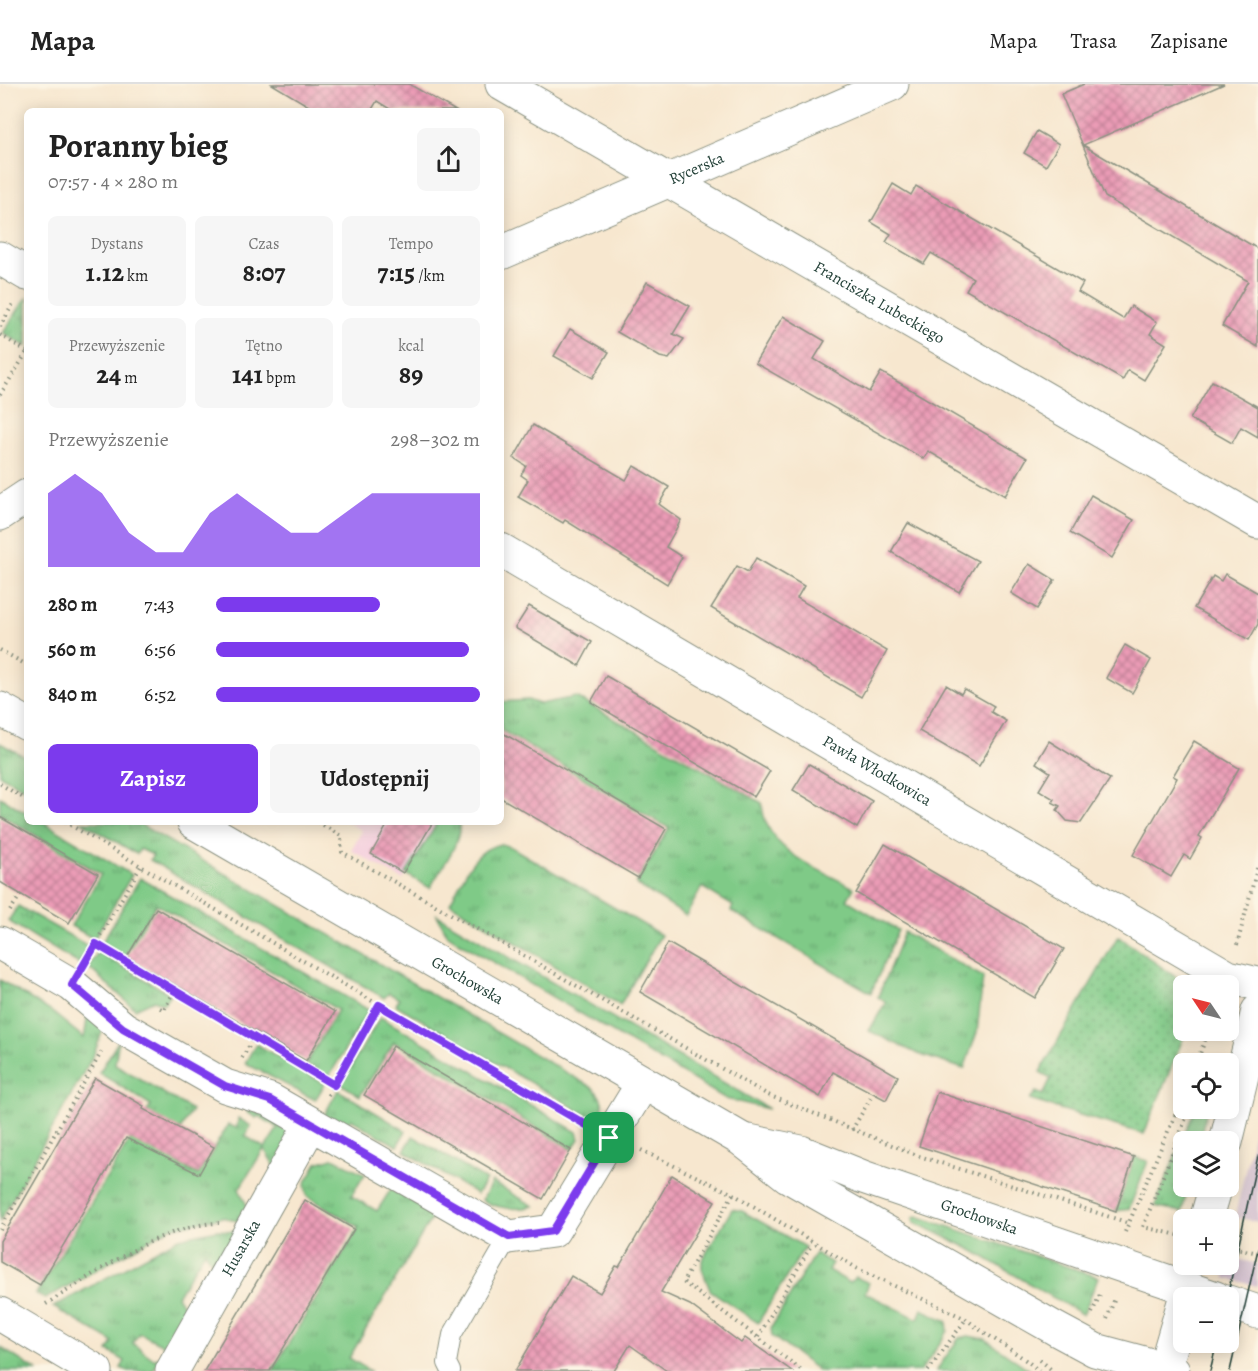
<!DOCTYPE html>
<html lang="pl">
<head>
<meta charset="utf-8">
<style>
  body { margin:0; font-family:Alegreya,serif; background:#f6f6f6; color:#222; height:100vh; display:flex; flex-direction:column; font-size:22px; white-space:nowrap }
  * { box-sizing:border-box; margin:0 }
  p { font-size:20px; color:#767676 }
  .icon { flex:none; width:33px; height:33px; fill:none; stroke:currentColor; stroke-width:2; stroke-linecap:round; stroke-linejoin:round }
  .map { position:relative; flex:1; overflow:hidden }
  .drawer { position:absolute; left:24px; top:24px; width:480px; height:717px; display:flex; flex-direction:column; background:#fff; border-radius:9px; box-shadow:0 3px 15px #0003 }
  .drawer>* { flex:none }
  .needle { width:39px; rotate:305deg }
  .tools { position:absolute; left:1173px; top:891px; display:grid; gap:12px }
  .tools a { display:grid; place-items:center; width:66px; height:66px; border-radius:9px; background:#fff; box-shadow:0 3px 15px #0003; font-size:30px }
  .pin { position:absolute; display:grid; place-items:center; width:51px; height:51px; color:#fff; margin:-26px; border-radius:12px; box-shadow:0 3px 9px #0006 }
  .round { display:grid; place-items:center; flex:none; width:63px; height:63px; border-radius:9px; background:#f6f6f6 }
  .headline { display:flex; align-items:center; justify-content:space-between; height:102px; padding:0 24px }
  h1 { font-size:33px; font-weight:700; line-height:45px }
  .metrics { display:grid; grid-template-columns:repeat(3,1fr); gap:9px; height:102px; padding:6px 24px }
  .metrics div { display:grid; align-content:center; border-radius:9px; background:#f6f6f6; text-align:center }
  .metrics b { font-size:26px; font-weight:700 }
  .metrics small { font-size:16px; font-weight:400 }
  .metrics p { font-size:16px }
  .chart { height:168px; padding:12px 24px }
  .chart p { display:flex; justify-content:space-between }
  .chart svg { width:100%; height:108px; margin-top:6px; fill:#7c3aed; opacity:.7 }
  .action { display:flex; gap:12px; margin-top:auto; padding:12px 24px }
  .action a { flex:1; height:69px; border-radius:9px; background:#7c3aed; color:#fff; font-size:24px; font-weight:700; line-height:69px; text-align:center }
  .action a+a { background:#f6f6f6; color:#222 }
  ul { padding:0 24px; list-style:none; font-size:20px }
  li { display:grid; grid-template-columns:96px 72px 1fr; align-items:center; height:45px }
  li i { height:15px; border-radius:8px; background:#7c3aed }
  header { display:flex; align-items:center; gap:36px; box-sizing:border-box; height:84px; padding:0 30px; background:#fff; border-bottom:2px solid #e0e0e0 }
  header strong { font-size:28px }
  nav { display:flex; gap:33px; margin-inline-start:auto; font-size:21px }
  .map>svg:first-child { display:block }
</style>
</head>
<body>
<header>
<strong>Mapa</strong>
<nav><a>Mapa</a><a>Trasa</a><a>Zapisane</a></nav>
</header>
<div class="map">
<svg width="1258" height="1287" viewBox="0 0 1258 1287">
  <defs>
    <pattern id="grass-tufts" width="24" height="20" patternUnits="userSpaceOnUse" patternTransform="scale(1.5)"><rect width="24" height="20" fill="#7fca87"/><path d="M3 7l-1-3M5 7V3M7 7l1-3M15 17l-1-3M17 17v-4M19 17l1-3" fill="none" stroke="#67a56f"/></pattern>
    <pattern id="park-dots" width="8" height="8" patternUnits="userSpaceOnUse" patternTransform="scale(1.5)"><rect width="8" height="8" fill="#7fca87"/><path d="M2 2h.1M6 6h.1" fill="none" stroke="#67a56f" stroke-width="1.8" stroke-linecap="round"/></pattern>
    <pattern id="building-cross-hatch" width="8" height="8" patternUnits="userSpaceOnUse" patternTransform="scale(1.5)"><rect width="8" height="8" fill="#eb9bb6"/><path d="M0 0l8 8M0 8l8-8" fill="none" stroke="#be8095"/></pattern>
  </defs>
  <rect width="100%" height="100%" fill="#fcf5e5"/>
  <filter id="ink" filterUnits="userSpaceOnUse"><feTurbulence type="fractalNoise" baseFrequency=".0167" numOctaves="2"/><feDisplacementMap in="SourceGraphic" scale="12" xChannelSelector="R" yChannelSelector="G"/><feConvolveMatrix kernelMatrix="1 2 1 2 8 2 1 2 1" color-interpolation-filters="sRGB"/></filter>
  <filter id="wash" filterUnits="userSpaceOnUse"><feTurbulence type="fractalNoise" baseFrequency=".008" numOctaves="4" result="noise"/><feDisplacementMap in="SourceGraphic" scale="24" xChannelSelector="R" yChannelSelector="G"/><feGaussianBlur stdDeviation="1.35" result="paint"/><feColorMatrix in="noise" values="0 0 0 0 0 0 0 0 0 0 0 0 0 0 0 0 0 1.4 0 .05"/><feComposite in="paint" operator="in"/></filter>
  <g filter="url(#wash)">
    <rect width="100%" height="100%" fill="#f7e7cf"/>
    <!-- built -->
    <polygon fill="#f4cfde" points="347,738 431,738 436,741 403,796 351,766 362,747"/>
    <!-- railway -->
    <g fill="#d0bdce">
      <polygon points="1258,1030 1258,1138 1239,1134 1238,1137 1234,1135"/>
      <polygon points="1229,1168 1229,1173 1258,1180 1257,1202 1225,1194"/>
    </g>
    <!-- grass -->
    <g fill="url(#grass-tufts)" stroke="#4f845e" stroke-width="1.5">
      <polygon points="26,214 27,214 27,263 3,249"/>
      <path d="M576 613 762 719C764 767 817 784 854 804L847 816 898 846 871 909 731 827 733 822 702 803 686 832 636 800 669 744 501 646V618L528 616 540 620Z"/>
      <polygon points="0,659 27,674 27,706 0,691"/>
      <polygon points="0,713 27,729 27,738 43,738 132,791 94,855 71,842 101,790 0,730"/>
      <path d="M82 738H136L593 1004C604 1015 605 1024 600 1039L396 921 399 915 389 909 384 914 150 776 153 771 140 765 137 770Z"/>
      <path d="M431 738H459C463 758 439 787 430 804L406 790 436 741Z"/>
      <path d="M501 760 511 763 661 851 620 921 450 819C463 796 472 765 501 760Z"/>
      <polygon points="140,794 369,926 328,994 306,980 338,926 156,820 124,874 101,860"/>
      <polygon points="18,822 90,863 79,880 8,837"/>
      <polygon points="437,831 769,1025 726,1015 459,858 447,850"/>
      <polygon points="904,848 983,893 977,948 964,985 918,970 869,947 886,918 878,913"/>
      <polygon points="98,868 170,910 164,920 154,916 135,925 88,883"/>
      <polygon points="0,896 52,928 84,954 88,930 104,943 94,970 0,1137"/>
      <polygon points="380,933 577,1048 579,1055 572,1065 394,958 360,1012 341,1000"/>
      <polygon points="119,956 115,980 192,1026 165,1071 198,1091 228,1041 237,1044 238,1034 251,1042 245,1052 265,1064 278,1044 259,1032 256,1034 247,1028 252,1021 284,1035 291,1049 279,1089 264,1065 239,1105 252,1132 248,1140 222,1133 170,1144 45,1215 36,1210 151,1021 99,989"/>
      <polygon points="256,960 325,1000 315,1016 245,979"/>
      <polygon points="338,1006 406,1047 397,1062 351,1035 344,1046 323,1033"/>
      <polygon points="1195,1025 1207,1025 1199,1057 1184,1058 1184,1102 1188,1103 1182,1128 1155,1122"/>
      <polygon points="413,1052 486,1096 477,1110 404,1067"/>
      <polygon points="1134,1073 1148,1077 1129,1125 1116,1127"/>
      <polygon points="333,1074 365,1090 351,1112 377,1127 391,1105 434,1130 349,1274 370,1287 272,1287 359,1143 307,1112 305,1100 317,1079"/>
      <path d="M492 1098 534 1122C515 1127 499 1125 482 1116Z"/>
      <polygon points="732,1125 742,1127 805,1163 758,1239 710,1206 702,1185 702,1176"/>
      <polygon points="917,1132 1098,1193 1083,1231 972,1166 914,1138 913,1134"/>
      <polygon points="218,1146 245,1148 219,1190 205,1167 177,1212 193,1237 167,1263 140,1249 132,1259 155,1276 157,1273 161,1276 152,1287 129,1287 121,1284 125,1277 108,1267 113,1258 53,1223 179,1154"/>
      <polygon points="815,1169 832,1179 828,1186 850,1199 855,1193 869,1199 865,1209 918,1235 922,1225 947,1237 948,1247 921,1287 819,1287 772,1252 771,1244"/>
      <polygon points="968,1252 985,1255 1031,1287 936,1287 959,1254"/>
      <polygon points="0,1263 37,1287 0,1287"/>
    </g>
    <!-- park -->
    <polygon fill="url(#park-dots)" stroke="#4f845e" stroke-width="1.5" points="1118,852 1187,901 1184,902 1184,946 1186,947 1144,1050 1030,1016 1036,1008 1043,1011 1051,994 1040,988"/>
    <g id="blocks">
      <!-- building -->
      <g fill="url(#building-cross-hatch)">
        <polygon points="272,0 409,0 456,27 393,27 377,17 371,27 317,27"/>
        <polygon points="1084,0 1224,0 1083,61 1258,165 1258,263 1222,242 1248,197 1105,113 1061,10"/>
        <polygon points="1037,47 1059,60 1046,82 1024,69"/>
        <polygon points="893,100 911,111 916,102 987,143 1083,199 1078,208 1123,235 1131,222 1157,238 1150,250 1166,260 1144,296 1128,286 1123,296 966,206 973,194 931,169 924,180 886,158 891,150 871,138"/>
        <polygon points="647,198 690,222 673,250 684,255 669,275 660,273 617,248"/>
        <polygon points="783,232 825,257 814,275 869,308 881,288 1027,374 1005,412 928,367 924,375 755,279"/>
        <polygon points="570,245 609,268 593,294 554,272"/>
        <polygon points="1212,297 1258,323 1258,353 1241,343 1232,359 1190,335"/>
        <polygon points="533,341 626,396 634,382 669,403 659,420 681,436 666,463 682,473 667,500 565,436 563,439 518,413 528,396 521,391 526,382 514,374"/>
        <polygon points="1091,411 1134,436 1112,474 1070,449"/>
        <polygon points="908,439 978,477 959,508 891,468"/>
        <polygon points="756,474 804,502 797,514 887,567 861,613 711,524 737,482 748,488"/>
        <polygon points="1029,480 1055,496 1037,525 1011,509"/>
        <polygon points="1225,490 1258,509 1258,540 1249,556 1194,524 1213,492 1221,497"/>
        <polygon points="529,522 592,558 579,582 515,544"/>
        <polygon points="1125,561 1151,576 1132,609 1106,594"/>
        <polygon points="606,592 770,687 754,713 591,618"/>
        <polygon points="946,601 961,610 964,605 994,622 991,628 1006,637 979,682 919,647"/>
        <polygon points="501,648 666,745 638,794 501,714"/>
        <polygon points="1049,657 1110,695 1081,739 1067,737 1057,726 1060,722 1052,718 1054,715 1039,706 1050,688 1036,679"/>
        <polygon points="1194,657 1239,684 1199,752 1202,754 1190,775 1184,771 1171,793 1133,771 1177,694 1173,692"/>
        <polygon points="809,680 872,717 857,744 793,706"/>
        <polygon points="0,733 98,790 69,839 0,798"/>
        <polygon points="389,738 433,738 403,789 371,770"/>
        <polygon points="885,760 1064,865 1035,914 856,809"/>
        <polygon points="156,824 335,928 306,977 127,873"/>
        <polygon points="668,859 898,992 886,1016 833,988 820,1013 640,908"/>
        <polygon points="393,962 571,1066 543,1115 364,1011"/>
        <polygon points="95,994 144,1022 143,1025 214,1063 199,1090 126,1054 40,1201 0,1178 0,1157"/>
        <polygon points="937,1008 1134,1073 1116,1127 919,1062"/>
        <polygon points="672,1091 715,1117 661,1208 690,1221 741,1259 745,1254 792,1287 667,1287 630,1261 614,1287 515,1287 571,1192 600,1209 616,1182 619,1183"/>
        <polygon points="305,1116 354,1145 270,1287 204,1287"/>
      </g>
    </g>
  </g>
  <g filter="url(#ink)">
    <use href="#blocks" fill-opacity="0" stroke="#8b9282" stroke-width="1.5"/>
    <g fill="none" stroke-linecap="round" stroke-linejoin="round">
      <!-- service casing -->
      <g stroke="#8b9282" stroke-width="20">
        <polyline id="service" points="451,1287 447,1279 452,1251 509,1153"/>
      </g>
      <!-- minor casing -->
      <g stroke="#8b9282" stroke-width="35">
        <g id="minor">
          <path id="s1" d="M502 0 1258 438"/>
          <path id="s2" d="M501 169 892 0"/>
          <polyline points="0,174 27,190"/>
          <polyline points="0,430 27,412"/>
          <path id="s3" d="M501 466 1228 893 1258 900"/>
          <polyline points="0,859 72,901 123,944 225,1002 270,1016 509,1153 553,1147 643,999"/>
          <polyline points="0,1230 96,1287"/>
          <path id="s4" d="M172 1287 311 1040"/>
        </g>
      </g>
      <!-- tertiary casing -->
      <g stroke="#8b9282" stroke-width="35">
        <g id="tertiary">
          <polyline points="0,625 27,640"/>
          <path id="s5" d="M194 738 741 1055 788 1092 1056 1245 1095 1266 1173 1287"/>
          <path id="s6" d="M749 1057 801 1068 863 1093 1216 1214"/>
          <polyline points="1226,1058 1258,927"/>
          <polyline points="1206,1136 1216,1102"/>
          <polyline points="1228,1218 1258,1228"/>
          <polyline points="1164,1287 1184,1218"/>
        </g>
      </g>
      <!-- path -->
      <g stroke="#8b9282" stroke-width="4" stroke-dasharray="1.5 4.5" stroke-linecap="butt">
        <polyline points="0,243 13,220"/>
        <polyline points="0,251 27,267"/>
        <polyline points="0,311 27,268"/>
        <polyline points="0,566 27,581"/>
        <polyline points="0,700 27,716"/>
        <polyline points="65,738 580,1038"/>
        <polyline points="318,738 341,752 342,768 768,1011 919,1072 1129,1139"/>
        <polyline points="10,827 21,810"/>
        <polyline points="96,860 334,1001"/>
        <polyline points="1237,861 1258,781"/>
        <polyline points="88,872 141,782"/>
        <polyline points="160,924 164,926 176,902"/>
        <polyline points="242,974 257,949"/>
        <polyline points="1196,980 1209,946"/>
        <polyline points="328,1011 379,921"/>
        <polyline points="852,1046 873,1010"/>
        <path d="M641 1066 733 1110 860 1186 966 1235C989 1254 1017 1267 1039 1287"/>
        <polyline points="733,1110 683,1198 803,1287"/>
        <polyline points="0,1146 102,967"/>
        <polyline points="1125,1148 1184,1010"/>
        <polyline points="1178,1151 1143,1143 1190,1024"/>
        <polyline points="1228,1162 1258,1169"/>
        <path d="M46 1220C95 1190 161 1140 219 1139"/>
        <polyline points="1092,1229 1101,1208"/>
        <polyline points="1107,1235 1115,1214"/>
        <polyline points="758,1253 812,1160"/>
        <polyline points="1040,1276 1053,1287"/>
        <polyline points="928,1287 966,1235"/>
      </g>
      <!-- service -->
      <use href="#service" stroke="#fff" stroke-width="18"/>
      <!-- minor -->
      <use href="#minor" stroke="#fff" stroke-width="33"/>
      <!-- tertiary -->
      <use href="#tertiary" stroke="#fff" stroke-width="33"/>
      <!-- tram -->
      <g stroke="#1f3d34" stroke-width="1.5">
        <polyline points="1227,1214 1258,1072"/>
        <polyline points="1210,1287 1217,1258"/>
        <polyline points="1230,1287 1258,1165"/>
      </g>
    </g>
  </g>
  <g fill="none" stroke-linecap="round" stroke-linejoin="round" filter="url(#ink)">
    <!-- route casing -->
    <g stroke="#fff" stroke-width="12">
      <polygon id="route" points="96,860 334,1001 379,921 609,1054 553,1147 509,1153 270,1016 225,1002 123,944 72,901"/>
    </g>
    <!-- route -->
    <use href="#route" stroke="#7c3aed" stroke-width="8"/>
  </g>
  <g text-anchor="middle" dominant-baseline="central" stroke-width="5" stroke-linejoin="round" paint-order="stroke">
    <!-- street labels -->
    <g font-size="16" fill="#1f3d34" stroke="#fcf5e5">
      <text stroke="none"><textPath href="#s2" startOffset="213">Rycerska</textPath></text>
      <text stroke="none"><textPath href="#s1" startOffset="436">Franciszka Lubeckiego</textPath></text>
      <text stroke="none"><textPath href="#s3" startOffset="436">Pawła Włodkowica</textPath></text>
      <text stroke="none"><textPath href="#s5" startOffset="316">Grochowska</textPath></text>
      <text stroke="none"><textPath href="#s6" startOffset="243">Grochowska</textPath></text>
      <text stroke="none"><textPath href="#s4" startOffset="141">Husarska</textPath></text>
    </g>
  </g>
</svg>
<div class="tools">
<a><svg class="needle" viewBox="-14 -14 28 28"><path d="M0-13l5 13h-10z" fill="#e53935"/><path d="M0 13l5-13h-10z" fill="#767676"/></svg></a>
<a><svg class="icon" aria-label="locate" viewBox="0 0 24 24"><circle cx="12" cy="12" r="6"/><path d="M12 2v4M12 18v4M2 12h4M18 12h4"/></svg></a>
<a><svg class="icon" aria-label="layers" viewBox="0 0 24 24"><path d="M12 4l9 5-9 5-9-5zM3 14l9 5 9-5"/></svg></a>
<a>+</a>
<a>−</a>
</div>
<div class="pin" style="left:609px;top:1054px;background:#1e9e55"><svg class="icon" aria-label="arrive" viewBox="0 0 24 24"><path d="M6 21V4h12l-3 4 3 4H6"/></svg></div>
<section class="drawer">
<div class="headline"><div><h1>Poranny bieg</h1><p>07:57 · 4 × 280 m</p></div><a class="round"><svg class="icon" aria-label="share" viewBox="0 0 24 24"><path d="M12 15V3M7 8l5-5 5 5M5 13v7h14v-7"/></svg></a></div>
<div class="metrics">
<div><p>Dystans</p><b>1.12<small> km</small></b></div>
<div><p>Czas</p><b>8:07</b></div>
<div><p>Tempo</p><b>7:15<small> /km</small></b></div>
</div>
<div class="metrics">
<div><p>Przewyższenie</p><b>24<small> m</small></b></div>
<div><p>Tętno</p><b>141<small> bpm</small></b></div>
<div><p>kcal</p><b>89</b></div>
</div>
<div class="chart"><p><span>Przewyższenie</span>298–302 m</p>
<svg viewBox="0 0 160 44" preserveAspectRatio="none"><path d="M0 44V14L10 6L20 14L30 30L40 38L50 38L60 22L70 14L80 22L90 30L100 30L110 22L120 14L130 14L140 14L150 14L160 14V44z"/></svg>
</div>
<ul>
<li><b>280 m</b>7:43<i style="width:62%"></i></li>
<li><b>560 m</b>6:56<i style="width:96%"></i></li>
<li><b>840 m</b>6:52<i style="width:100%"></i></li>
</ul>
<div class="action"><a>Zapisz</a><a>Udostępnij</a></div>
</section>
</div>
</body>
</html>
